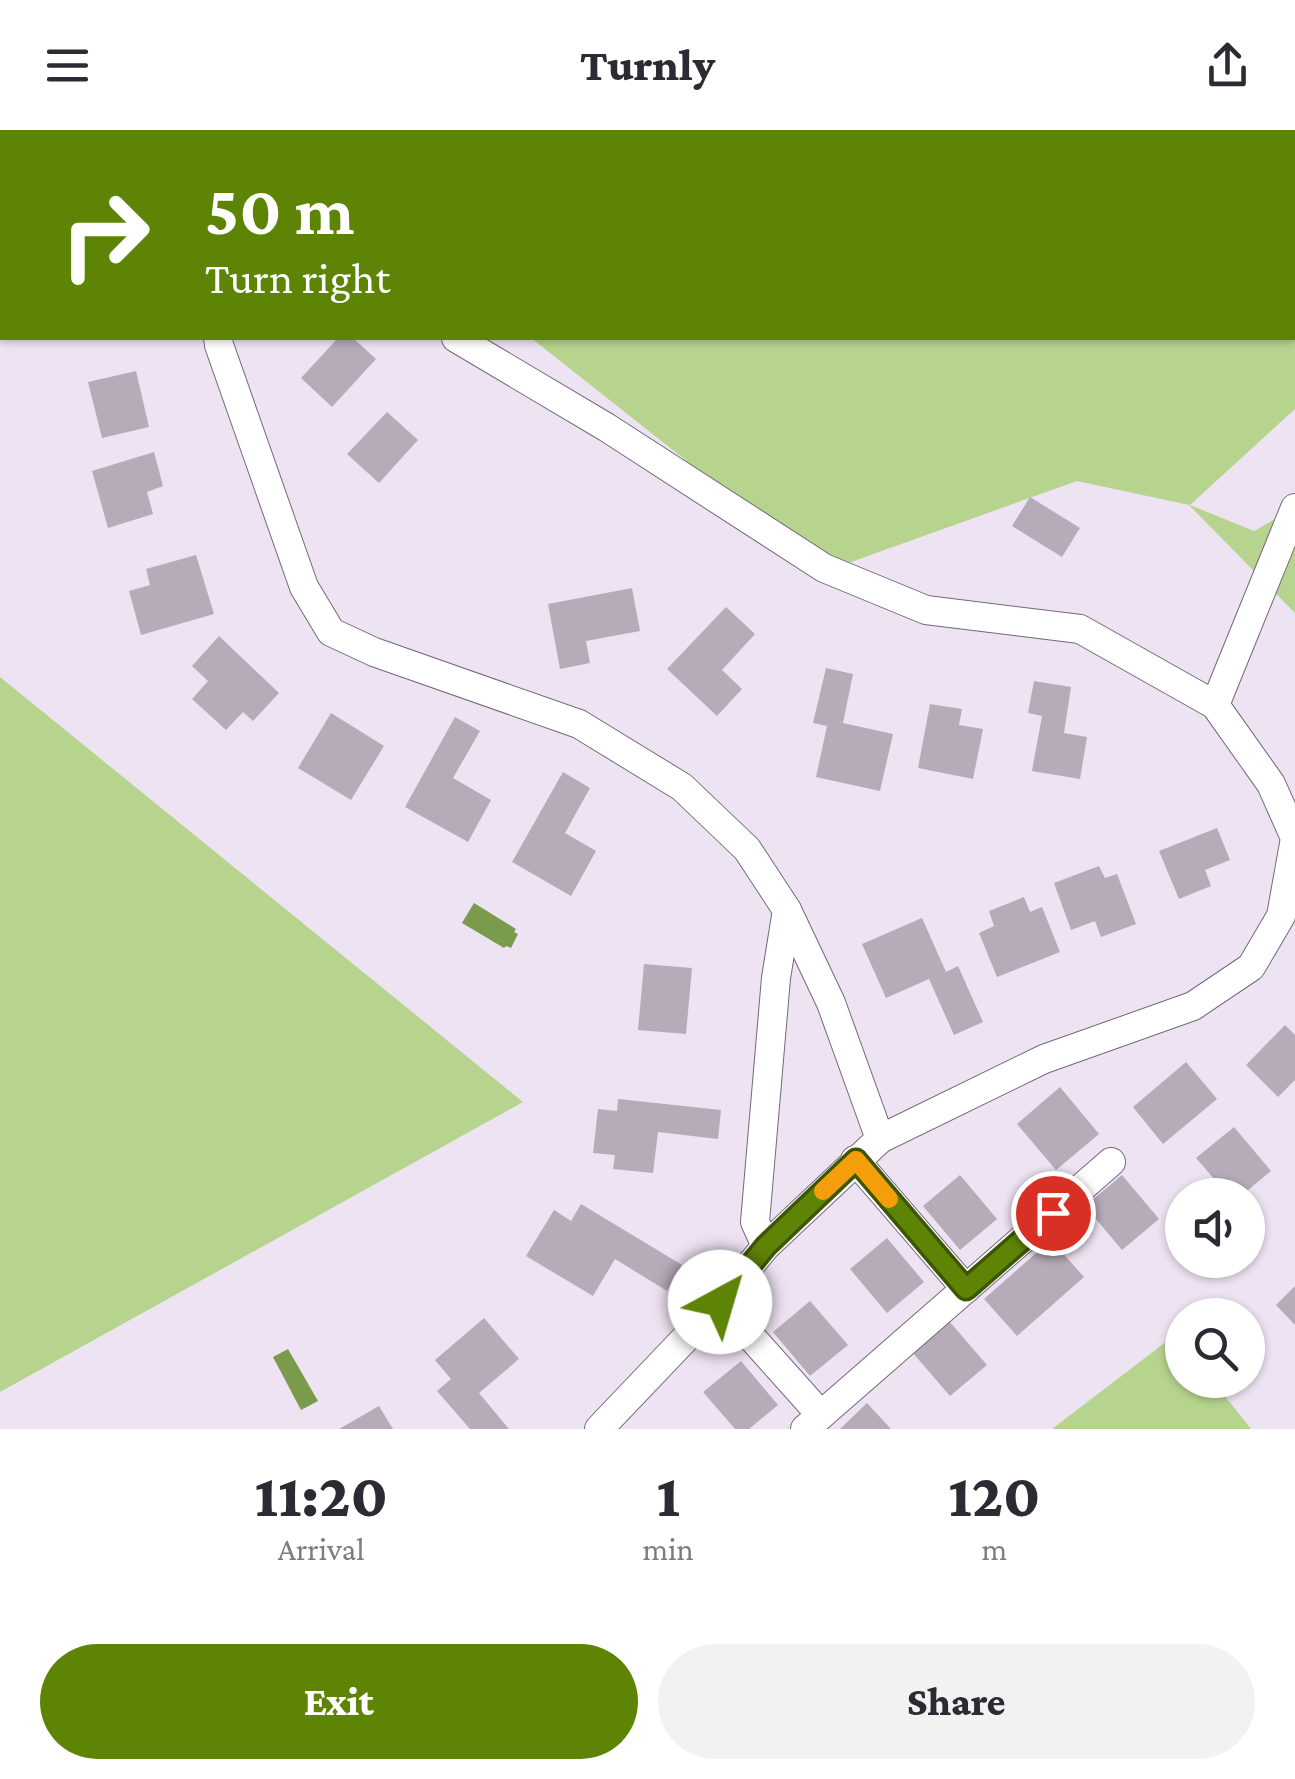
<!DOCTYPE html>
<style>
:root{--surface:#fff;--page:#f2f2f3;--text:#2b2b33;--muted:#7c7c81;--accent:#5e8406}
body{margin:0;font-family:"Crimson Pro",serif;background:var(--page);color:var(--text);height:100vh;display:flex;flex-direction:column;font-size:38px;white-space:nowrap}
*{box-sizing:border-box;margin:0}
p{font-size:32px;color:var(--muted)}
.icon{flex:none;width:55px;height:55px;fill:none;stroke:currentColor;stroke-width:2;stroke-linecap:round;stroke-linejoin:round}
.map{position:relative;height:1299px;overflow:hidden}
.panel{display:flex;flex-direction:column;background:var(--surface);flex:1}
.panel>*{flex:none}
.guide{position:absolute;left:0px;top:0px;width:1295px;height:210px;box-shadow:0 2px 8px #0004;background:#5e8406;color:#fff;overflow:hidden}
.fabs{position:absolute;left:1165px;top:1048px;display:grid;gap:20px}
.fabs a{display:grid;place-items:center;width:100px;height:100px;border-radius:50%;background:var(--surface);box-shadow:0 2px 8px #0004;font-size:50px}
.pin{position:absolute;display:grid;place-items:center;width:85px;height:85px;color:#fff;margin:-42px;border:5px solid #fff;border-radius:50%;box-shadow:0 2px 10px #0007}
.me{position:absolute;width:110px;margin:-55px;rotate:39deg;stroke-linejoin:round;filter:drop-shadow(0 0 8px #0008)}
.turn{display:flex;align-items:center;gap:35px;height:210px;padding:0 40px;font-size:45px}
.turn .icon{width:130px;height:130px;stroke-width:2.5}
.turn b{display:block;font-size:70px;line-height:85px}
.eta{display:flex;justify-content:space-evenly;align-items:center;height:170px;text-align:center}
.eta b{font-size:60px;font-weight:800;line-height:70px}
.primary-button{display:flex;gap:20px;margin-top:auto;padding:20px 40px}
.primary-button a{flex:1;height:115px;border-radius:60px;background:var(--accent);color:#fff;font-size:40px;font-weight:800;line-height:115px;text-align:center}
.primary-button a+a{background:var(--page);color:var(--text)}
header{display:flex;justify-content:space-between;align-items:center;height:130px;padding:0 40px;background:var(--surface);font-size:45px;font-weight:800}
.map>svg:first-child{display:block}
.green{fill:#b6d48d}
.water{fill:#7a9a4c}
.building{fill:#b5abb9}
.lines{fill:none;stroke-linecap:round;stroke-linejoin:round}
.minor-casing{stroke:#736977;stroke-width:30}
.minor{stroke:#fff;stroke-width:28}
.route-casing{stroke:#3d5604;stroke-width:25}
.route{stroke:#5e8406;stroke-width:18}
.slow{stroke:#f59e0b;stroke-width:18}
</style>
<header><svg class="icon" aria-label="menu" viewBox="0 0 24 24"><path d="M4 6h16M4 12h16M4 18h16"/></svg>Turnly<svg class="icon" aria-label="share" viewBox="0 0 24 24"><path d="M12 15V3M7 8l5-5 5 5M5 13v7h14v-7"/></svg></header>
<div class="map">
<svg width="1295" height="1299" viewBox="0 0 1295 1299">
<rect width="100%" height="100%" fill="#eee3f3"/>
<g class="green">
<polygon points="269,0 1295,0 1295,279 1190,375 1254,401 1295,377 1295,483 1189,375 1077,351 826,441 531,208 1292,208 1292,2 272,2"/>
<polygon points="0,547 523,972 0,1262"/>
<polygon points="1175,1205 1182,1214 1182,1250 1212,1250 1251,1299 1052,1299"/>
</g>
<g class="water">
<polygon points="474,773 516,799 514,802 518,804 511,818 506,816 504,818 462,793"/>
<polygon points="288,1219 318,1271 301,1280 273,1227"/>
</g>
<g class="building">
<polygon points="338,208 353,208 376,229 332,277 301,248"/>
<polygon points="136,241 149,297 102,308 88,252"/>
<polygon points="387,282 418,310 379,353 347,324"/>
<polygon points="154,322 163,356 147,362 153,384 108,398 92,341"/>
<polygon points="1030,367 1080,398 1062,427 1012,396"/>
<polygon points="196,425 214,484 141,505 129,461 150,455 146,439"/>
<polygon points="632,458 640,501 586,511 590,533 560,539 548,474"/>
<polygon points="726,477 755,504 722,540 742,559 717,586 667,539"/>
<polygon points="219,506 279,563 253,591 243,582 226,600 192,569 208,551 192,536"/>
<polygon points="826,538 853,544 843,593 893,604 880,661 816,647 827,596 813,593"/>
<polygon points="1034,551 1071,557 1064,603 1087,607 1080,649 1032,641 1042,586 1028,583"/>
<polygon points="930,574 962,579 959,595 983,599 973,649 918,638"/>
<polygon points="331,583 384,616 351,670 298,638"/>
<polygon points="455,587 480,601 453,648 491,670 468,712 405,677"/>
<polygon points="563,642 590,658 565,703 596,721 571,766 512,732"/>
<polygon points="1217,698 1230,730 1205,740 1211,756 1179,769 1159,721"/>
<polygon points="1099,736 1105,748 1117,744 1136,794 1101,807 1095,791 1071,800 1054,753"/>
<polygon points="1024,767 1030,782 1042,777 1060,822 997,847 979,803 994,796 989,781"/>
<polygon points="922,788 946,842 958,836 983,892 954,905 929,849 886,868 862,814"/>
<polygon points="644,834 692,838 686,904 638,900"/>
<polygon points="1285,895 1295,905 1295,950 1278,967 1246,935"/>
<polygon points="1186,932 1217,969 1163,1014 1133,977"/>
<polygon points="1060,957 1099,1004 1056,1040 1017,994"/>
<polygon points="618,969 721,980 718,1009 658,1002 653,1043 613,1039 615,1025 593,1023 598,979 617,981"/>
<polygon points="1234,997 1271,1041 1242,1065 1228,1065 1196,1028"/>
<polygon points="960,1045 997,1089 960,1120 923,1076"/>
<polygon points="1122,1045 1159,1089 1122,1120 1085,1076"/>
<polygon points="581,1074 682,1135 667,1161 615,1129 593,1166 526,1126 554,1080 571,1091"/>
<polygon points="887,1108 924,1152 887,1183 850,1139"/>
<polygon points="1051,1110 1084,1147 1017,1206 984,1169"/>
<polygon points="1295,1156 1295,1195 1276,1175"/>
<polygon points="810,1171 848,1215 810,1246 773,1202"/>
<polygon points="484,1188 519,1229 479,1263 509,1299 470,1299 437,1261 451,1249 435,1230"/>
<polygon points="949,1191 987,1235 950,1266 912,1222"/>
<polygon points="741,1231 778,1275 749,1299 735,1299 703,1262"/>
<polygon points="867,1273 891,1299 840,1299"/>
<polygon points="379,1276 393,1299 339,1299"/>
</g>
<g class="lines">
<g class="minor-casing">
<g id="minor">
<polyline points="175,0 178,2"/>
<polyline points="218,208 219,215 304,457 331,502 374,522 579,594 682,657 747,719 787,780 831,873 880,1009"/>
<polyline points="456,208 606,297 824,438 926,480 1080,499 1215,575"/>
<polyline points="855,1030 966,1159"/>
<polyline points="766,1116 755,1092 776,848 787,780"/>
<polyline points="720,1172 821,1285"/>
<polyline points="599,1299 720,1172 766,1116 880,1009 1044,929 1193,876 1251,837 1281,786 1295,708 1271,654 1215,575 1295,378"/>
<polyline points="805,1299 1111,1032"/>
</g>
</g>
<use href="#minor" class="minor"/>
</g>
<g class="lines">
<g class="route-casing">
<polyline id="route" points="720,1172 766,1116 856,1030 966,1159 1053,1083"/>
</g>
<use href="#route" class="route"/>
<polyline class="slow" points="823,1061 856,1030 889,1069"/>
</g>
</svg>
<div class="fabs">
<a><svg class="icon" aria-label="sound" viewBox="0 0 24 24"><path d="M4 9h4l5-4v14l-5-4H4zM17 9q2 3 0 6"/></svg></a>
<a><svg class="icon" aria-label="search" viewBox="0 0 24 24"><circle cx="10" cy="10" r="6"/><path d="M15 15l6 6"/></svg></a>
</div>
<div class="pin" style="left:1053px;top:1083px;background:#d93025"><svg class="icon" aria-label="arrive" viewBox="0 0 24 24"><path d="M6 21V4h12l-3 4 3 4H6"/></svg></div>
<svg class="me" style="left:720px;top:1172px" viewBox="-20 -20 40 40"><circle r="19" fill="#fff"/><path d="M0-13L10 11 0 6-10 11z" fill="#5e8406"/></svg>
<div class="guide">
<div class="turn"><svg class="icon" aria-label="right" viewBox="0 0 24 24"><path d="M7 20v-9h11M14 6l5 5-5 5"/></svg><div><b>50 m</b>Turn right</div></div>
</div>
</div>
<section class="panel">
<div class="eta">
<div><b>11:20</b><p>Arrival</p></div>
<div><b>1</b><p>min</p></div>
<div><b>120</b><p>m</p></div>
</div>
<div class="primary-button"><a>Exit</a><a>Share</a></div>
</section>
